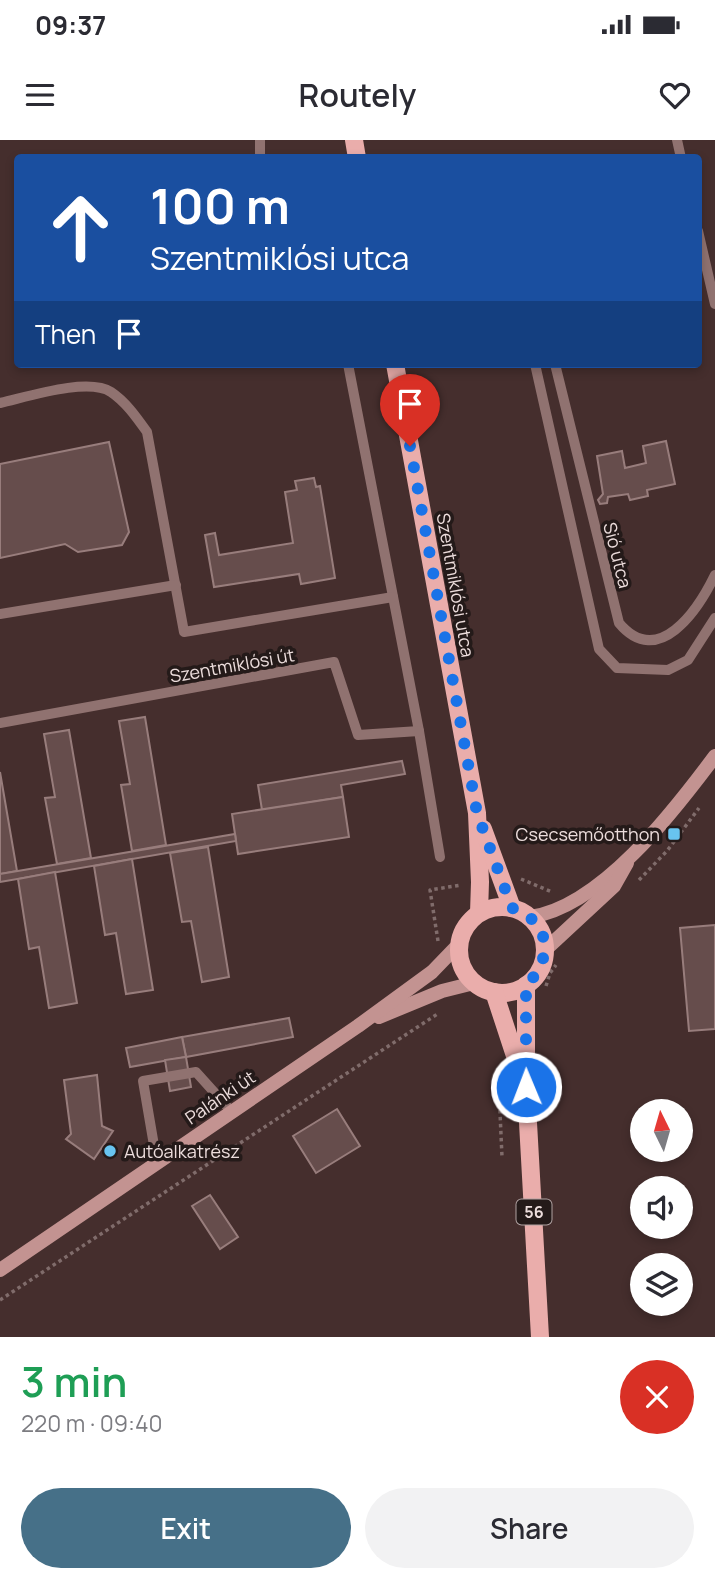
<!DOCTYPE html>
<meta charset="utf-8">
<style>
:root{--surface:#fff;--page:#f2f2f3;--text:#2b2b33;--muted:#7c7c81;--accent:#467088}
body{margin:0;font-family:Manrope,sans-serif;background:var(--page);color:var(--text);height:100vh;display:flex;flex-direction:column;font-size:26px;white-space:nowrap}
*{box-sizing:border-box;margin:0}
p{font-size:23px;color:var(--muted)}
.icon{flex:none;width:38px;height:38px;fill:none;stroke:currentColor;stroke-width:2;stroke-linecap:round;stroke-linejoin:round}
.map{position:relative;height:1197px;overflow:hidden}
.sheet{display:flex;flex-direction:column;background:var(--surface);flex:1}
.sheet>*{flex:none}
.banner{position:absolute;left:14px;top:14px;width:688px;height:214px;border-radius:7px;box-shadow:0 4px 10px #0003;background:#1a4fa0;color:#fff;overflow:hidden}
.needle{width:46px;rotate:355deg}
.buttons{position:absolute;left:630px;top:959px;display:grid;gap:14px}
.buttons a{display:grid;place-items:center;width:63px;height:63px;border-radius:50%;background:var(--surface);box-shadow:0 4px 10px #0003;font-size:35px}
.pin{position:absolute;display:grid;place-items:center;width:60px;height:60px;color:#fff;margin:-72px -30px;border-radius:50% 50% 50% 0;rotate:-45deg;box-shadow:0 0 7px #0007}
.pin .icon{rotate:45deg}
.me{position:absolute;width:77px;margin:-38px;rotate:359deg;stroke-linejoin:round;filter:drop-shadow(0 0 5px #0008)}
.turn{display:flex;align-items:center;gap:24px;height:147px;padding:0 21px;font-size:32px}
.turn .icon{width:91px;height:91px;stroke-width:2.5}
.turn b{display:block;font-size:49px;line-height:60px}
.then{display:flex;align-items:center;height:66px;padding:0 21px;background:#0003;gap:14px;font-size:26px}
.round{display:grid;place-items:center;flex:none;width:74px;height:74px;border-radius:37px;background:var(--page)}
.headline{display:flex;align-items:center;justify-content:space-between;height:119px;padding:0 21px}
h1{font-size:42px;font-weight:600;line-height:52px;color:#1e9e55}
.button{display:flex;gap:14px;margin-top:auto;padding:14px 21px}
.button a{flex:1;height:80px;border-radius:42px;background:var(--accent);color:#fff;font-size:28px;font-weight:600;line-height:80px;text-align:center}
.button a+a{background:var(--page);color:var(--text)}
.status{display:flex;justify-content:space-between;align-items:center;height:49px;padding:0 35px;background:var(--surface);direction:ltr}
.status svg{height:19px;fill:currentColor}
header{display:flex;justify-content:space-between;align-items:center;height:91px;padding:0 21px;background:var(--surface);font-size:32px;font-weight:600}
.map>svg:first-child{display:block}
.building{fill:#664d4c;stroke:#987d7c;stroke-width:2}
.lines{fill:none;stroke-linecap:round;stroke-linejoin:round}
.path{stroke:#806c6b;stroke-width:3.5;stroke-dasharray:3.5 3.5;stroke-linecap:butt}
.lane{stroke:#907270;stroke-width:10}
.secondary{stroke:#c39391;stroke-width:14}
.primary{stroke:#eaadab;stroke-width:18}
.route{stroke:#1a73e8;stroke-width:12;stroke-dasharray:0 21.6}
.poi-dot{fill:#68c4f0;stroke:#241a19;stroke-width:2.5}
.labels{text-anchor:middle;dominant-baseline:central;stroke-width:7;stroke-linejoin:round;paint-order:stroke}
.shield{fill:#241a19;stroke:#b0a2a2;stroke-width:2}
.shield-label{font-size:16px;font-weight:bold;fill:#ecdddc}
.street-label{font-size:18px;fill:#ecdddc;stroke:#241a19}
.poi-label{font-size:18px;fill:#ecdddc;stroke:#241a19;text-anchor:end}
</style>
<div class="status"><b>09:37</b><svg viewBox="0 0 49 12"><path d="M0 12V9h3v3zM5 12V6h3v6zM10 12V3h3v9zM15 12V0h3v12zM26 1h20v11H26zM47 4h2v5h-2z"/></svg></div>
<header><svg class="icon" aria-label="menu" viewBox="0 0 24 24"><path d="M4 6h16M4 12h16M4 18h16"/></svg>Routely<svg class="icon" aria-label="heart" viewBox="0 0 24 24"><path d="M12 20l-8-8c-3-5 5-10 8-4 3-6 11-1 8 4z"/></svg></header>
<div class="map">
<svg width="715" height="1197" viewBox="0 0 715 1197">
<rect width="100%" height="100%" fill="#452e2d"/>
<g class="building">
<polygon points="666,301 675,344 647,350 648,356 630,360 628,354 608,357 607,363 600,364 598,360 603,354 597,316 622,311 625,328 646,323 643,306"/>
<polygon points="109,302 129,392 122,405 78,412 65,404 0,418 0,324"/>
<polygon points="314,338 316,347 320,346 335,438 301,444 299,434 214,447 205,395 215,393 219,415 293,403 285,352 297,350 295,341"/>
<polygon points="145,577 166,705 132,711 121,645 130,644 119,581"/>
<polygon points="69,590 91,718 57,724 45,658 55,657 44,594"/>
<polygon points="402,621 405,634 341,645 343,657 262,670 258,645"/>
<polygon points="0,632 17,731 0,734"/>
<polygon points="343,657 349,697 238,714 232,674"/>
<polygon points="235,694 236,701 0,742 0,734"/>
<polygon points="208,707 229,837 202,842 191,781 182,782 170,713"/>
<polygon points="132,719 153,850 126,854 116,793 105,795 94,726"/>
<polygon points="55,732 77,863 49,868 39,807 29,809 18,739"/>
<polygon points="715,785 715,889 689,891 680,788"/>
<polygon points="289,878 293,897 186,917 182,897"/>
<polygon points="182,897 186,917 130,927 126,908"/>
<polygon points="186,917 191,947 170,951 165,920"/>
<polygon points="97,935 102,986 113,991 94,1019 66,999 71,994 64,940"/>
<polygon points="337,969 360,1006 316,1033 293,996"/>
<polygon points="210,1055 238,1097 220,1109 192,1066"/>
</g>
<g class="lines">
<g class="path">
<polyline points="521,739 552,752"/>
<polyline points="639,740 667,711 699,668"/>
<polyline points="438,801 430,750 461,745"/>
<polyline points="546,846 550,833 556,825"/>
<polyline points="498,928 502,1017"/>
<polyline points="0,1160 439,873"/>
</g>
<g class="lane">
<polyline points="260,0 260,18"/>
<polyline points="677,0 681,18"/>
<polyline points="698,91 715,164"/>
<polyline points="348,224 419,591 440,717"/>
<polyline points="535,224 599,509 617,528 668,530 688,520 715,478"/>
<path d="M555 224 619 483C658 530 698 470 715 435"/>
<path d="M0 263C27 257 88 237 111 252 126 262 137 278 147 292L184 492 393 457"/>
<polyline points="0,474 176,445"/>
<polyline points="0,583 334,522 358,595 419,591"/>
<polyline points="157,1023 143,941 196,932 232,972"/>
</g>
<g class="secondary">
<path d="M530 777C601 767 674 671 715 616"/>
<polyline points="545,810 614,746 627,723"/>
<polyline points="379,877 442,851 474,843"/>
<polyline points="0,1130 358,886 432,832 459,804"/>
</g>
<g class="primary">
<polyline points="354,0 357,18"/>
<polyline points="395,224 477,673 480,742 479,773"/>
<polyline points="483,689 512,768"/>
<circle cx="502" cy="810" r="43"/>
<polyline points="526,845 526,947 540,1197"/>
<polyline points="494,852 520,931"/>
</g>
</g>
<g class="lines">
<path class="route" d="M410 306 477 673 512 768C551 781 554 819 526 845V947"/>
</g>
<g class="poi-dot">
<rect x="667" y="687" width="14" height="14" rx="3.5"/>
<circle cx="110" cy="1011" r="7"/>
</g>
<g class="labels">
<rect class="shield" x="516.5" y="1059.5" width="35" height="25" rx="5"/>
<g class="shield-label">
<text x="534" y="1072">56</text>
</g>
<g class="street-label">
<text transform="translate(618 415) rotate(76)">Sió utca</text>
<text transform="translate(456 445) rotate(80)">Szentmiklósi utca</text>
<text transform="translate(232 525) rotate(-10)">Szentmiklósi út</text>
<text transform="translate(220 957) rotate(-34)">Palánki út</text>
</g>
<g class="poi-label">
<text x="660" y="694">Csecsemőotthon</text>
<text x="124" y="1011" text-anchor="start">Autóalkatrész</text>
</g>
</g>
</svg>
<div class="buttons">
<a><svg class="needle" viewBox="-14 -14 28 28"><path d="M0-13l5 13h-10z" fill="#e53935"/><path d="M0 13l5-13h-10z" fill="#7c7c81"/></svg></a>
<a><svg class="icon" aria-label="sound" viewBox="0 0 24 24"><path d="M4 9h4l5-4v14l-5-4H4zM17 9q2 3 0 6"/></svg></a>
<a><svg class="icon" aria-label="layers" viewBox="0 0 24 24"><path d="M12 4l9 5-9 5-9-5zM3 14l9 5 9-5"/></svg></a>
</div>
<div class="pin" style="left:410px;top:306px;background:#d93025"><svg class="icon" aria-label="arrive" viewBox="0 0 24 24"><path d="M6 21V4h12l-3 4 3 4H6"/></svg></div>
<svg class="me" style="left:526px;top:947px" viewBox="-20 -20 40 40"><circle r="17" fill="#1a73e8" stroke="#fff" stroke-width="3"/><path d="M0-11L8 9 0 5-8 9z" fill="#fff"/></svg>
<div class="banner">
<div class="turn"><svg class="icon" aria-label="ahead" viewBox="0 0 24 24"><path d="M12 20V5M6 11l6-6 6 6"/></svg><div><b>100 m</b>Szentmiklósi utca</div></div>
<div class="then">Then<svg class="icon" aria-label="arrive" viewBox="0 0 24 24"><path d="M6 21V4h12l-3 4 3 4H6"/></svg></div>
</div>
</div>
<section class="sheet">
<div class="headline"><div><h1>3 min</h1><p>220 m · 09:40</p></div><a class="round" style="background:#d93025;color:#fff"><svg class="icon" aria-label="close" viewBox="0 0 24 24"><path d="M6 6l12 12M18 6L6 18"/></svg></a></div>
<div class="button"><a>Exit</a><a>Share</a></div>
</section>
